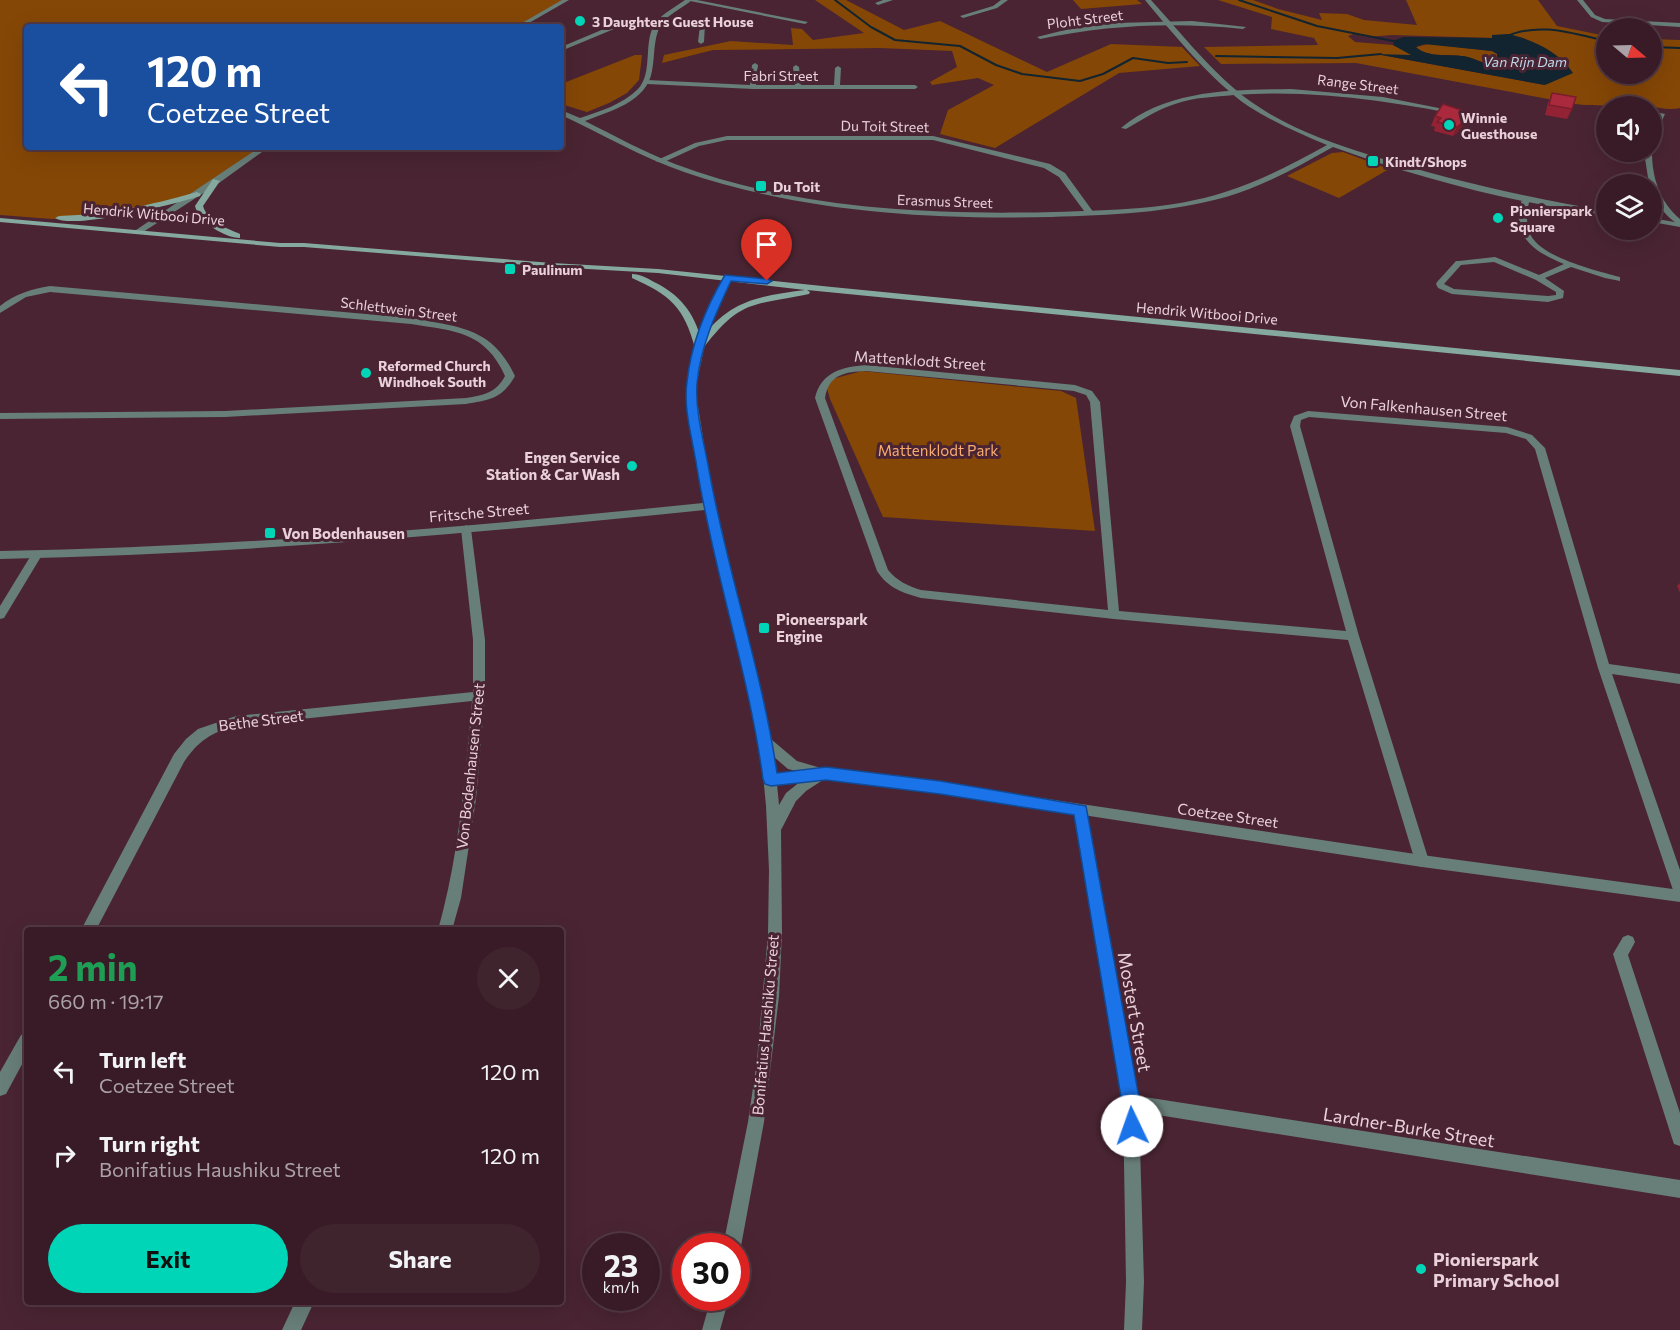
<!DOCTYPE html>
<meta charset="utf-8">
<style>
:root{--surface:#381b26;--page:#3f242e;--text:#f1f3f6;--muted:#aba1a7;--line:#523943;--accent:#00d5b7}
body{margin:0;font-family:Commissioner,sans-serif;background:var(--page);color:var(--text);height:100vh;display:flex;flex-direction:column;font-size:22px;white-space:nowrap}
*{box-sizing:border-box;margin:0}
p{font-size:20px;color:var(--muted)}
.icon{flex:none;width:33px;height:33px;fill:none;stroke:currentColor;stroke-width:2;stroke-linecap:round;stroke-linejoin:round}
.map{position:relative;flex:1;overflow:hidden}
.details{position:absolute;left:24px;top:927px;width:540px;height:378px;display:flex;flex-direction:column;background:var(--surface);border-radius:6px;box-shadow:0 6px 24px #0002,0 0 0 2px var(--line)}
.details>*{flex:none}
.hud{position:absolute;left:24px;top:24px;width:540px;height:126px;border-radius:6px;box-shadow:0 6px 24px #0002,0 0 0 2px var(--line);background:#1a4fa0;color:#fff;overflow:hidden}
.needle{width:39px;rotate:109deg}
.fabs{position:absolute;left:1596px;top:18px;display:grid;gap:12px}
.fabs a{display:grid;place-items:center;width:66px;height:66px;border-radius:50%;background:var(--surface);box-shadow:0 6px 24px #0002,0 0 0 2px var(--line);font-size:30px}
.speed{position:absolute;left:582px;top:1233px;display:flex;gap:12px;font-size:30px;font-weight:700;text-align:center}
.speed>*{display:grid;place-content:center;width:78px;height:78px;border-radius:50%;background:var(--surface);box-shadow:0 6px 24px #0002,0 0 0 2px var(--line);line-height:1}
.speed small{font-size:15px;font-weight:400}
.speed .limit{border:9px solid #d22;background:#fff;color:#111}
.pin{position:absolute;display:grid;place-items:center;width:51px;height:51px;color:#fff;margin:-62px -26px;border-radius:50% 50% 50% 0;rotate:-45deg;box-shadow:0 0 6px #0007}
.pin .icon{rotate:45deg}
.me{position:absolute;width:66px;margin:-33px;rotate:357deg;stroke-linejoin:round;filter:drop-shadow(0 0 4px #0008)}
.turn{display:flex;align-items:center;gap:21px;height:126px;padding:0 24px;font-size:27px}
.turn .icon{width:78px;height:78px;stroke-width:2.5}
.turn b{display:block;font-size:42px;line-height:51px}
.round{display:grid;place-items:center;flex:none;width:63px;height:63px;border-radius:32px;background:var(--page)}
.summary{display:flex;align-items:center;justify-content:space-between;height:102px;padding:0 24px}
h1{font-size:36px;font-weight:700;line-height:45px;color:#1e9e55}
.primary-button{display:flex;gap:12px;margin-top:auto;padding:12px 24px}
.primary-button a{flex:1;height:69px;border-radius:36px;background:var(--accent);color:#111;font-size:24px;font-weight:700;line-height:69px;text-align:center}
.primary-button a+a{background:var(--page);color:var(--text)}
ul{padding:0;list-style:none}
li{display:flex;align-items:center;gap:18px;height:84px;padding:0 24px}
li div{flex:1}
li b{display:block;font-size:22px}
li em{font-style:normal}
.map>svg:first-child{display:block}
.green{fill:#854706;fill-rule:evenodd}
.water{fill:#11242f;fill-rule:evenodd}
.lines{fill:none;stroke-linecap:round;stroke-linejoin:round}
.stream{stroke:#11242f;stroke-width:2}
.pedestrian{fill:#687e78;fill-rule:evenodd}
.minor{fill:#687e78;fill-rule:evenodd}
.tertiary{fill:#687e78;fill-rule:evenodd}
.secondary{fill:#85a99f;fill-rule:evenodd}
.wall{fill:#932334}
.shaded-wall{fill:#781d2b}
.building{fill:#ab293d;stroke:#781d2b;stroke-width:1.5}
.route{fill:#1a73e8;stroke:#114b97;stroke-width:1.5}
.poi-dot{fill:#00d5b7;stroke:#4a2432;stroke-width:2}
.labels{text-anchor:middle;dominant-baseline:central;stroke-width:6;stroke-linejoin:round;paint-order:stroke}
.far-street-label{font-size:14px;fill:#ead1d9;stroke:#4a2432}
.far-poi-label{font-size:14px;font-weight:bold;fill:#ead1d9;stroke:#4a2432;text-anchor:start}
.far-water-label{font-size:14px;font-style:italic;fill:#bbd7e9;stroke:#4a2432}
.street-label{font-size:15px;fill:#ead1d9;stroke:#4a2432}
.park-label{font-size:15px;fill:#f8ac71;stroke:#4a2432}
.poi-label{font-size:15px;font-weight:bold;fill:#ead1d9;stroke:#4a2432;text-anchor:start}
.near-street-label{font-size:18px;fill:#ead1d9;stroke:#4a2432}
.near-poi-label{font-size:18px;font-weight:bold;fill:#ead1d9;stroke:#4a2432;text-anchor:start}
</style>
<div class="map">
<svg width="1680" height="1330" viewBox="0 0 1680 1330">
<rect width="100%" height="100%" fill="#4a2432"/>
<g class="green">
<polygon points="0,0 566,0 518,27 27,27 27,147 265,147 197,194 97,217 52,219 0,215"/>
<polygon points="815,0 846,0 904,30 940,21 1047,72 1111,44 1182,47 1200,66 1119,73 995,148 940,134 948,110 994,85 978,78 932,85 930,82 957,67 952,51 880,48 713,50 662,63 664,55 731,41 793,45 791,28 802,29 813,40 864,33"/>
<polygon points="1073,0 1137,0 1142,4 1081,9"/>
<path d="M1218 0H1253L1278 9 1322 20 1319 13 1347 14 1364 20 1417 25 1406 0H1538L1557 26 1606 36V74H1652V39L1680 40V108C1669 111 1657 107 1647 106 1622 104 1601 107 1575 104L1356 63 1221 64 1204 47 1318 45 1314 38 1271 29 1272 17ZM1354 34 1367 37 1392 35 1493 38 1545 85 1381 55H1413L1393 45 1355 42 1348 36Z"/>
<path d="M1429 44 1492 51 1498 54 1497 57 1504 64 1500 67C1488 66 1479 60 1467 57 1451 53 1429 59 1415 47Z"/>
<polygon points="635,55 642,55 639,80 627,93 609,103 587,112 561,104 561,84"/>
<polygon points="1343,152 1389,169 1339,198 1287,176 1332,153"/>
<polygon points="862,371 1061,391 1076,398 1095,531 883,517 830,399 825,381"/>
</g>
<path class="water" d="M1508 34C1532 39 1560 52 1573 73L1545 85 1376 54 1411 55 1393 45 1395 40 1404 37 1492 38V35ZM1424 44 1492 51 1497 54V57L1504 64 1500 67C1488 66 1479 60 1468 57 1451 53 1429 59 1416 47Z"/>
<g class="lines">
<g class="stream">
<polyline points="835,0 871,27 895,40 960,46 996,65 1022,74 1080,81 1103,74 1133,58 1168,63 1187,62"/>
<polyline points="1239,0 1317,26 1398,42"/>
<path d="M1503 38C1537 21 1571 33 1606 41"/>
<polyline points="1652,47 1680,48"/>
<polyline points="1216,56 1337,58 1381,54"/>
</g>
<polygon class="pedestrian" points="1628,935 1633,937 1635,942 1628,955 1680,1113 1680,1146 1674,1144 1672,1138 1613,954 1623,937"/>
<g class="minor">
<polygon points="685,0 697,0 808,22 805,24"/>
<polygon points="883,0 893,0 878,5 875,3"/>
<polygon points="1001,0 1008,0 997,8 963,18 960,16 993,6"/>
<polygon points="1577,0 1583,0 1595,15 1605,19 1680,23 1680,27 1602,22 1591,17"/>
<polygon points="663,17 705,24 704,42 701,44 698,42 700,26 661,20"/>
<polygon points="658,21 660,24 614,29 561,51 561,47 611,26"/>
<path d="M1192 21 1246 27 1243 29C1174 22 1108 25 1040 39L1037 37 1065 30 1115 23Z"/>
<polygon points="755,63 758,65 756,85 795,85 793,67 796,65 799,67 801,85 834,85 835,68 838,66 841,68 840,85 915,85 918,87 915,89 753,89 647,84 644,82 647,80 750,85 752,65"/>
<path d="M1291 89 1383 97 1479 116 1476 118C1396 102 1316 89 1234 95 1215 97 1194 97 1175 104 1158 109 1142 120 1126 129L1121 128C1168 89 1232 90 1291 89Z"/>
<polygon points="1660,113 1665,114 1655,136 1652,138 1652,130"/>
<polygon points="727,136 933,136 1050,164 1065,173 1094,213 1087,215 1059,177 1044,168 933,140 727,140 699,146 662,163 655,161 695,143"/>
<path d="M1644 152H1652C1652 178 1660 202 1680 219V225C1667 219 1652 200 1652 184H1649Z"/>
<path d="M1523 197 1530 199C1526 211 1525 230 1534 240 1549 259 1597 271 1620 277V281L1605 278 1571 267 1545 278 1564 291 1563 298 1548 302 1452 294 1438 288 1436 284 1437 282 1456 261H1459L1495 257 1539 275 1564 264C1534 252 1508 234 1523 197ZM1494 262 1536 280 1556 292V295L1548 296 1454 289 1444 284 1461 265Z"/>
<path d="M50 286 411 318C459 327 492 327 515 376 502 399 490 400 466 404L225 417 0 419V413L225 411 466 398C484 395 496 393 505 376 485 331 454 331 411 324L50 292 26 297 0 313V306C15 294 31 289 50 286Z"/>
<path d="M866 365 1075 385 1092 391 1100 402 1119 611 1346 631 1290 426 1294 416 1308 411 1507 427 1532 435 1545 448 1609 664 1680 674V684L1612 674 1680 870V896L1675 894 1673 890 1598 668 1535 449 1526 439 1506 433 1309 417 1301 420 1300 426 1359 636 1429 861 1427 865 1422 867 1417 865 1415 861 1348 640 1114 619 921 598C903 593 888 588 877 571L815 398C821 372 842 367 866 365ZM866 371 1074 391 1086 395 1090 402 1108 610 921 590C908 586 897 581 888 570L825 398C829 374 845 372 866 371Z"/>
<path d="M466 525 471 529 485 640V696L476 799 461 898 452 930H438C459 856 465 778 472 701L236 726C212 732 198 741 184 762L96 930H81L174 754 186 739 198 729 236 716 473 692V640L461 529Z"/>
<polygon points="37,551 42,555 4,618 0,619 0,606 33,552"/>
<polygon points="1080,804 1085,806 1087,810 1138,1096 1680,1180 1680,1198 1139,1112 1144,1282 1142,1330 1124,1330 1126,1282 1123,1103 1073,810 1075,806"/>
<polygon points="27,1032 27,1055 6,1094 0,1096 0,1072 21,1035"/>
<polygon points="295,1302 314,1302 301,1330 282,1330"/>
</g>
<g class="tertiary">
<polygon points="562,0 569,0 522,27 515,27"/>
<path d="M685 0H692C683 8 665 16 660 26 653 41 655 56 652 71 647 102 610 111 585 121 615 136 644 152 675 164 795 209 927 215 1054 212 1111 210 1170 210 1225 192 1261 181 1294 163 1327 145 1300 134 1273 122 1248 106 1211 80 1174 35 1145 0H1151C1182 34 1212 73 1250 101 1286 127 1329 142 1370 155 1448 180 1526 197 1606 211V215C1517 204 1418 178 1333 147 1299 166 1264 186 1226 197 1169 213 1110 215 1051 217 927 220 802 212 684 172 641 157 602 134 561 115V110L580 118C600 111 622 105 638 89 654 72 642 41 656 22 662 14 677 6 685 0Z"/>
<polygon points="260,147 269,147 219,183 140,234 133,232"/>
<polygon points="1652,218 1680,223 1680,227 1652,222"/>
<path d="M725 275 732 277 709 326 697 381V400L714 506 772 740 797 761 821 768 940 783 1422 855 1680 890V902L1422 867 940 793 826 778 806 791 796 801 781 830 782 933 779 996 764 1122 741 1246 736 1253V1246H723L748 1122 757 1060 768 933 769 870 766 806 760 743 705 510C470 534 236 554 0 559V551C235 547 469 527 703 503 698 467 686 419 687 384 689 351 709 304 725 275ZM774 757 788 769 796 771 776 773ZM801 781 786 793 779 805 777 784Z"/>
<polygon points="711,1298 729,1298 720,1330 702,1330"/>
</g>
<g class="secondary">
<path d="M213 179 220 181 203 206C208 222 226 228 240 234V238C225 238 199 222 195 206Z"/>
<path d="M197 192 201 194 200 196C175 204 75 230 55 218L59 216C111 214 147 206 197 192Z"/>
<path d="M0 218 280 243H304L552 263 658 269 832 287 1680 370V376L807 290 810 292 809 294C752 306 740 299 702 350L699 351 695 348C684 307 670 295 632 278V274C640 274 647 278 654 282 679 294 694 312 701 339 730 300 759 296 805 290L658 273 552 267 304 247H280L0 222Z"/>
</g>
</g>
<g class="wall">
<polygon points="1552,93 1572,109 1567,119 1545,115 1548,103"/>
<polygon points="1473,114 1469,124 1453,136 1434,131 1435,127 1431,126 1435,116"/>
<polygon points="1680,583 1680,593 1677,586"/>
</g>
<polygon class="shaded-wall" points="1473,114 1469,124 1453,136 1457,127"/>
<g class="building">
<polygon points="1552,93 1576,97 1572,109 1549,105"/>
<polygon points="1443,104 1473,114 1457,127 1437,122 1441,118 1435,116"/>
</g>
<path class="route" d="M725 275 767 279 772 281 767 284 731 281C716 313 700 347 697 384 695 412 704 442 709 470 727 572 762 670 777 773L826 767 940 781 1086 806 1140 1103 1141 1126 1138 1132 1132 1135 1125 1132 1122 1126V1103L1074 815 940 794 826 780 771 786 765 784 763 779C749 674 714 573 697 468 693 440 683 410 687 382 691 345 706 307 725 275Z"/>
<g class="poi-dot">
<circle cx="580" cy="21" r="6"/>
<circle cx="1449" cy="125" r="6"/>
<rect x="1367" y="155" width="12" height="12" rx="3"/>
<rect x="755" y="180" width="12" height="12" rx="3"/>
<circle cx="1498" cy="218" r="6"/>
<rect x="504" y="263" width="12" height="12" rx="3"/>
<circle cx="366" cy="373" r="6"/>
<circle cx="632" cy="466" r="6"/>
<rect x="264" y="527" width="12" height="12" rx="3"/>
<rect x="758" y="622" width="12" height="12" rx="3"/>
<circle cx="1421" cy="1269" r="6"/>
</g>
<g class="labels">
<g class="far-street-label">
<text transform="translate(1085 19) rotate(-7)">Ploht Street</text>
<text x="781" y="75">Fabri Street</text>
<text transform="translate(1358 84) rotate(7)">Range Street</text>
<text transform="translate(885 126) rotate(1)">Du Toit Street</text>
<text transform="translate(945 201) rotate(2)">Erasmus Street</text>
<text transform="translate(154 214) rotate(5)">Hendrik Witbooi Drive</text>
<text transform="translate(399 309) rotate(7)">Schlettwein Street</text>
<text transform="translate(1207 313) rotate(5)">Hendrik Witbooi Drive</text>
</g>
<g class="far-poi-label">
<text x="592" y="21">3 Daughters Guest House</text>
<text x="1461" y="117">Winnie<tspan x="1461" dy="16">Guesthouse</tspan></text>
<text x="1385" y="161">Kindt/Shops</text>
<text x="773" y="186">Du Toit</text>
<text x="1510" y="210">Pionierspark<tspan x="1510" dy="16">Square</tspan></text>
<text x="522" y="269">Paulinum</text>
<text x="378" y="365">Reformed Church<tspan x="378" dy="16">Windhoek South</tspan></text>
</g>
<g class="far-water-label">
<text x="1525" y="61">Van Rijn Dam</text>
</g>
<g class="street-label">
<text transform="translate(920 360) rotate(4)">Mattenklodt Street</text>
<text transform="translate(1424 408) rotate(5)">Von Falkenhausen Street</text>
<text transform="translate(479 512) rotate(-5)">Fritsche Street</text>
<text transform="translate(261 720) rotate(-7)">Bethe Street</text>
<text transform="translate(470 766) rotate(-84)">Von Bodenhausen Street</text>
<text transform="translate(1228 815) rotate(8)">Coetzee Street</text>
<text transform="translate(765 1025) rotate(-85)">Bonifatius Haushiku Street</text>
</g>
<g class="park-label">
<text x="938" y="450">Mattenklodt Park</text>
</g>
<g class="poi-label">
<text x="620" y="457" text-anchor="end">Engen Service<tspan x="620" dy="17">Station &amp; Car Wash</tspan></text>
<text x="282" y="533">Von Bodenhausen</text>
<text x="776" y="619">Pioneerspark<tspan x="776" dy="17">Engine</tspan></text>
</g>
<g class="near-street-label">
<text transform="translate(1135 1012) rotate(80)">Mostert Street</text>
<text transform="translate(1409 1127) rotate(9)">Lardner-Burke Street</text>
</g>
<g class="near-poi-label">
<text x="1433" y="1259">Pionierspark<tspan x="1433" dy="21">Primary School</tspan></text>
</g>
</g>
</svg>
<div class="fabs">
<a><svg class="needle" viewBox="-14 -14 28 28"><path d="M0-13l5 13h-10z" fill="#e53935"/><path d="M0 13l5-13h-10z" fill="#aba1a7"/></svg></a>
<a><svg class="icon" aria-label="sound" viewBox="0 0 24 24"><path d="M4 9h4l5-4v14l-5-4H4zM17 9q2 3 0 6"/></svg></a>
<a><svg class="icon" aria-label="layers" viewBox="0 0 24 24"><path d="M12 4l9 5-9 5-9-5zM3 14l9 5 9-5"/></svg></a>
</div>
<div class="speed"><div>23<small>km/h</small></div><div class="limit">30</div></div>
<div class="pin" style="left:767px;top:281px;background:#d93025"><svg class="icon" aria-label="arrive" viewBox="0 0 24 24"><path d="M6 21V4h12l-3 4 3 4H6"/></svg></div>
<svg class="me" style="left:1132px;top:1126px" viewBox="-20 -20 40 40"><circle r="19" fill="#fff"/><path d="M0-13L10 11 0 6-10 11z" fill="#1a73e8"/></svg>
<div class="hud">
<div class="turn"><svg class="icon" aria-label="left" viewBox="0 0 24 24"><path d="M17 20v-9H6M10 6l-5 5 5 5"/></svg><div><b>120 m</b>Coetzee Street</div></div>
</div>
<section class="details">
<div class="summary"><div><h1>2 min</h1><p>660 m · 19:17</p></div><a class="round"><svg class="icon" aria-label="close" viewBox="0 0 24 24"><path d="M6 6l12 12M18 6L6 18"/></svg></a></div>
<ul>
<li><svg class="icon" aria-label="left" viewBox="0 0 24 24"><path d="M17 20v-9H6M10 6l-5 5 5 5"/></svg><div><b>Turn left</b><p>Coetzee Street</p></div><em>120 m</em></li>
<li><svg class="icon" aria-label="right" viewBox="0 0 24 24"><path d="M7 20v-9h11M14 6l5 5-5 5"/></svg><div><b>Turn right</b><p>Bonifatius Haushiku Street</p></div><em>120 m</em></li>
</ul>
<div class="primary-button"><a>Exit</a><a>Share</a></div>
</section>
</div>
